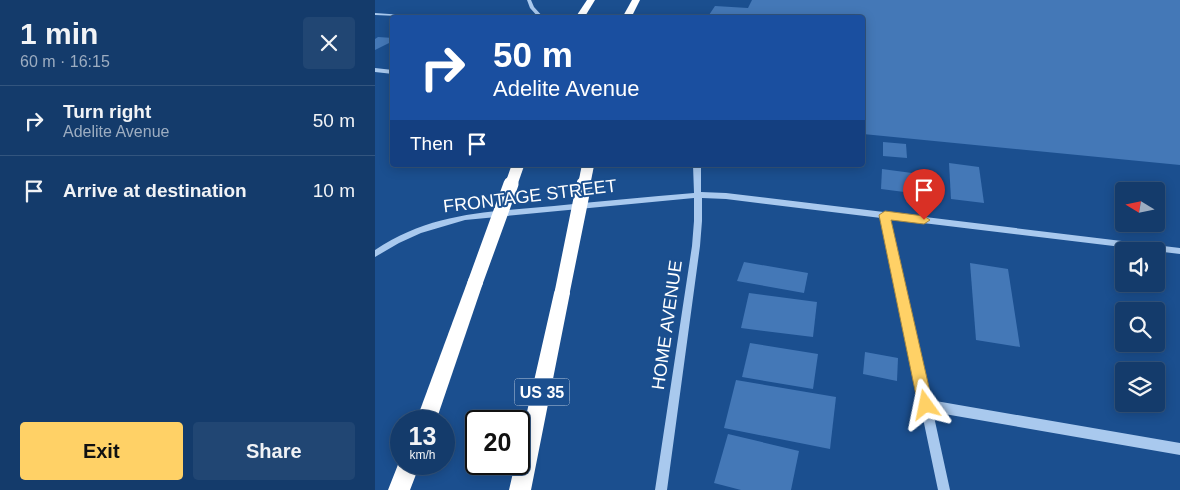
<!DOCTYPE html>
<meta charset="utf-8">
<style>
:root{--surface:#143b6b;--page:#214673;--text:#f1f3f6;--muted:#9dadc1;--line:#33557e;--accent:#ffd166}
body{margin:0;font-family:Helvetica,sans-serif;background:var(--page);color:var(--text);height:100vh;display:flex;flex-direction:column;font-size:19px;white-space:nowrap}
*{box-sizing:border-box;margin:0}
p{font-size:16px;color:var(--muted)}
.icon{flex:none;width:28px;height:28px;fill:none;stroke:currentColor;stroke-width:2;stroke-linecap:round;stroke-linejoin:round}
.map{position:relative;flex:1;overflow:hidden}
.panel{display:flex;flex-direction:column;background:var(--surface);width:375px}
.panel>*{flex:none}
.hud{position:absolute;left:15px;top:15px;width:475px;height:152px;border-radius:5px;box-shadow:0 2px 12px #0003,0 0 0 1px var(--line);background:#1a4fa0;color:#fff;overflow:hidden}
.needle{width:32px;rotate:280deg}
.controls{position:absolute;left:740px;top:182px;display:grid;gap:10px}
.controls a{display:grid;place-items:center;width:50px;height:50px;border-radius:5px;background:var(--surface);box-shadow:0 2px 12px #0003,0 0 0 1px var(--line);font-size:25px}
.speed{position:absolute;left:15px;top:410px;display:flex;gap:10px;font-size:25px;font-weight:700;text-align:center}
.speed>*{display:grid;place-content:center;width:65px;height:65px;border-radius:50%;background:var(--surface);box-shadow:0 2px 12px #0003,0 0 0 1px var(--line);line-height:1}
.speed small{font-size:12px;font-weight:400}
.speed .limit{border:2px solid #111;border-radius:8px;background:#fff;color:#111}
.pin{position:absolute;display:grid;place-items:center;width:42px;height:42px;color:#fff;margin:-51px -21px;border-radius:50% 50% 50% 0;rotate:-45deg;box-shadow:0 0 5px #0007}
.pin .icon{rotate:45deg}
.me{position:absolute;width:55px;margin:-28px;rotate:348deg;stroke-linejoin:round;filter:drop-shadow(0 0 4px #0008)}
.turn{display:flex;align-items:center;gap:18px;height:105px;padding:0 20px;font-size:22px}
.turn .icon{width:65px;height:65px;stroke-width:2.5}
.turn b{display:block;font-size:35px;line-height:42px}
.then{display:flex;align-items:center;height:48px;padding:0 20px;background:#0003;gap:10px;font-size:19px}
.round{display:grid;place-items:center;flex:none;width:52px;height:52px;border-radius:5px;background:var(--page)}
.overview{display:flex;align-items:center;justify-content:space-between;height:85px;padding:0 20px}
h1{font-size:30px;font-weight:600;line-height:38px}
.action{display:flex;gap:10px;margin-top:auto;padding:10px 20px}
.action a{flex:1;height:58px;border-radius:5px;background:var(--accent);color:#111;font-size:20px;font-weight:600;line-height:58px;text-align:center}
.action a+a{background:var(--page);color:var(--text)}
ul{padding:0;list-style:none}
li{display:flex;align-items:center;gap:15px;height:70px;padding:0 20px;border-top:1px solid var(--line)}
li div{flex:1}
li b{display:block;font-size:19px}
li em{font-style:normal}
main{display:flex;flex:1;min-height:0}
.map>svg:first-child{display:block}
.building{fill:#4478b7}
.lines{fill:none;stroke-linecap:round;stroke-linejoin:round}
.minor{fill:#a9c9ee;fill-rule:evenodd}
.highway{fill:#fff;fill-rule:evenodd}
.highway-bridge-far1{stroke:#fff;stroke-width:12}
.highway-bridge{stroke:#fff;stroke-width:15}
.route{fill:#ffd166;stroke:#a68842}
.labels{text-anchor:middle;dominant-baseline:central;stroke-width:4;stroke-linejoin:round;paint-order:stroke}
.shield{fill:#1b4f8f;stroke:#bbcadd;stroke-width:1}
.shield-label{font-size:16px;font-weight:bold;fill:#fff}
.street-label{font-size:18px;fill:#fff;stroke:#1b4f8f}
</style>
<main>
<section class="panel">
<div class="overview"><div><h1>1 min</h1><p>60 m · 16:15</p></div><a class="round"><svg class="icon" aria-label="close" viewBox="0 0 24 24"><path d="M6 6l12 12M18 6L6 18"/></svg></a></div>
<ul>
<li><svg class="icon" aria-label="right" viewBox="0 0 24 24"><path d="M7 20v-9h11M14 6l5 5-5 5"/></svg><div><b>Turn right</b><p>Adelite Avenue</p></div><em>50 m</em></li>
<li><svg class="icon" aria-label="arrive" viewBox="0 0 24 24"><path d="M6 21V4h12l-3 4 3 4H6"/></svg><div><b>Arrive at destination</b></div><em>10 m</em></li>
</ul>
<div class="action"><a>Exit</a><a>Share</a></div>
</section>
<div class="map">
<svg width="805" height="490" viewBox="0 0 805 490">
<rect width="100%" height="100%" fill="#1b4f8f"/>
<g class="building">
<polygon points="377,0 805,0 805,165 488,134 488,18 332,18 340,6 373,8"/>
<polygon points="3,37 18,38 18,41 0,50 0,39"/>
<polygon points="508,142 531,144 532,158 508,156"/>
<polygon points="574,163 604,167 609,203 576,199"/>
<polygon points="507,169 537,173 537,193 506,189"/>
<polygon points="369,262 433,273 429,293 362,281"/>
<polygon points="595,263 633,269 645,347 601,340"/>
<polygon points="374,293 442,302 438,337 366,328"/>
<polygon points="375,343 443,354 438,389 367,377"/>
<polygon points="490,352 523,358 522,381 488,374"/>
<polygon points="361,380 461,397 455,449 349,428"/>
<polygon points="353,434 424,451 416,490 366,490 339,483"/>
</g>
<g class="lines">
<g class="minor">
<polygon points="152,0 156,0 159,7 169,18 164,18 155,8"/>
<polygon points="0,13 43,16 45,17 0,15"/>
<polygon points="0,68 18,70 18,74 0,72"/>
<path d="M318 165H326V192L351 193 805 248V254L515 219 555 400 805 443V455L558 412 575 490H563L506 218 351 199 327 198V221L325 246 292 490H280L317 246 319 221V198L90 220 46 233 24 243 0 257V250C57 212 113 212 179 206 225 201 272 197 319 193Z"/>
</g>
<g class="highway">
<polygon points="212,0 220,0 209,18 200,18"/>
<polygon points="257,0 265,0 256,18 247,18"/>
<polygon points="100,277 106,278 108,283 61,421 41,421 92,283 94,278"/>
<polygon points="187,286 193,288 195,293 156,490 134,490 140,464 144,464 144,447 179,293 181,288"/>
<polygon points="26,457 26,464 45,464 35,490 13,490"/>
</g>
<g class="highway-bridge-far1">
<polyline points="136,185 143,165"/>
<polyline points="209,185 213,165"/>
</g>
<g class="highway-bridge">
<polyline points="100,283 136,184"/>
<polyline points="187,293 209,184"/>
</g>
</g>
<polygon class="route" points="510,211 549,216 555,220 549,224 516,220 558,405 556,410 551,413 546,410 543,405 504,215"/>
<g class="labels">
<rect class="shield" x="139.5" y="378.5" width="55" height="27" rx="4"/>
<g class="shield-label">
<text x="167" y="392">US 35</text>
</g>
<g class="street-label">
<text transform="translate(155 196) rotate(-7)">FRONTAGE STREET</text>
<text transform="translate(292 325) rotate(-82)">HOME AVENUE</text>
</g>
</g>
</svg>
<div class="controls">
<a><svg class="needle" viewBox="-14 -14 28 28"><path d="M0-13l5 13h-10z" fill="#e53935"/><path d="M0 13l5-13h-10z" fill="#9dadc1"/></svg></a>
<a><svg class="icon" aria-label="sound" viewBox="0 0 24 24"><path d="M4 9h4l5-4v14l-5-4H4zM17 9q2 3 0 6"/></svg></a>
<a><svg class="icon" aria-label="search" viewBox="0 0 24 24"><circle cx="10" cy="10" r="6"/><path d="M15 15l6 6"/></svg></a>
<a><svg class="icon" aria-label="layers" viewBox="0 0 24 24"><path d="M12 4l9 5-9 5-9-5zM3 14l9 5 9-5"/></svg></a>
</div>
<div class="speed"><div>13<small>km/h</small></div><div class="limit">20</div></div>
<div class="pin" style="left:549px;top:220px;background:#d93025"><svg class="icon" aria-label="arrive" viewBox="0 0 24 24"><path d="M6 21V4h12l-3 4 3 4H6"/></svg></div>
<svg class="me" style="left:551px;top:405px" viewBox="-20 -20 40 40"><path d="M0-17L14 15 0 8-14 15z" fill="#ffd166" stroke="#fff" stroke-width="4"/></svg>
<div class="hud">
<div class="turn"><svg class="icon" aria-label="right" viewBox="0 0 24 24"><path d="M7 20v-9h11M14 6l5 5-5 5"/></svg><div><b>50 m</b>Adelite Avenue</div></div>
<div class="then">Then<svg class="icon" aria-label="arrive" viewBox="0 0 24 24"><path d="M6 21V4h12l-3 4 3 4H6"/></svg></div>
</div>
</div>
</main>
